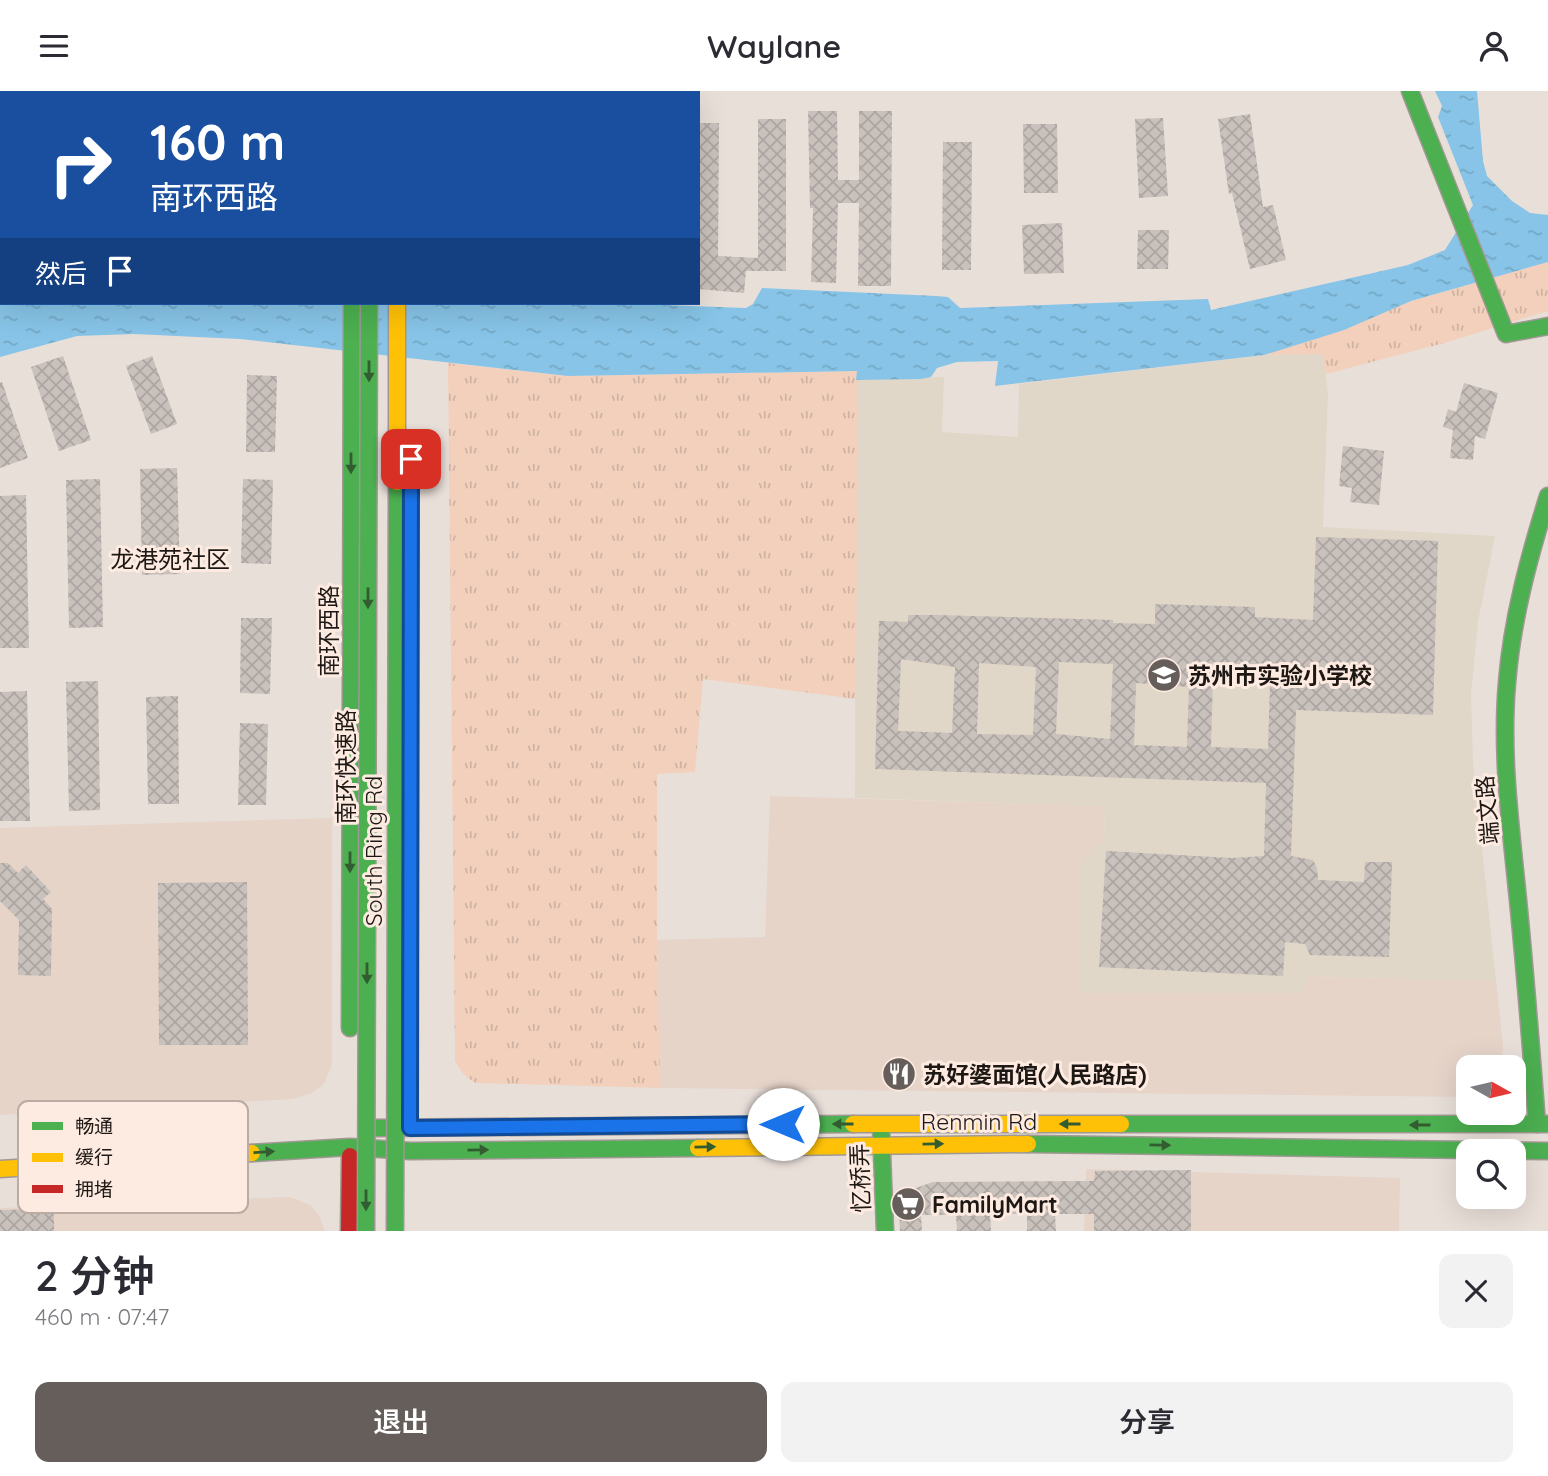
<!DOCTYPE html>
<html lang="zh">
<meta charset="utf-8">
<style>
:root{--surface:#fff;--page:#f2f2f3;--text:#2b2b33;--muted:#7c7c81;--accent:#655e5a}
body{margin:0;font-family:Quicksand,"Noto Sans SC",sans-serif;background:var(--page);color:var(--text);height:100vh;display:flex;flex-direction:column;font-size:26px;white-space:nowrap}
*{box-sizing:border-box;margin:0}
p{font-size:23px;color:var(--muted)}
.icon{flex:none;width:38px;height:38px;fill:none;stroke:currentColor;stroke-width:2;stroke-linecap:round;stroke-linejoin:round}
.map{position:relative;height:1140px;overflow:hidden}
.details{display:flex;flex-direction:column;background:var(--surface);flex:1}
.details>*{flex:none}
.guide{position:absolute;left:0px;top:0px;width:700px;height:214px;box-shadow:0 7px 28px #0002;background:#1a4fa0;color:#fff;overflow:hidden}
.needle{width:46px;rotate:98deg}
.controls{position:absolute;left:1456px;top:964px;display:grid;gap:14px}
.controls a{display:grid;place-items:center;width:70px;height:70px;border-radius:14px;background:var(--surface);box-shadow:0 7px 28px #0002;font-size:35px}
.pin{position:absolute;display:grid;place-items:center;width:60px;height:60px;color:#fff;margin:-30px;border-radius:14px;box-shadow:0 4px 10px #0006}
.me{position:absolute;width:77px;margin:-38px;rotate:270deg;stroke-linejoin:round;filter:drop-shadow(0 0 5px #0008)}
.turn{display:flex;align-items:center;gap:24px;height:147px;padding:0 35px;font-size:32px}
.turn .icon{width:91px;height:91px;stroke-width:2.5}
.turn b{display:block;font-size:49px;line-height:60px}
.then{display:flex;align-items:center;height:66px;padding:0 35px;background:#0003;gap:14px;font-size:26px}
.round{display:grid;place-items:center;flex:none;width:74px;height:74px;border-radius:14px;background:var(--page)}
.head{display:flex;align-items:center;justify-content:space-between;height:119px;padding:0 35px}
h1{font-size:42px;font-weight:600;line-height:52px}
.cta{display:flex;gap:14px;margin-top:auto;padding:14px 35px}
.cta a{flex:1;height:80px;border-radius:14px;background:var(--accent);color:#fff;font-size:28px;font-weight:600;line-height:80px;text-align:center}
.cta a+a{background:var(--page);color:var(--text)}
header{display:flex;justify-content:space-between;align-items:center;height:91px;padding:0 35px;background:var(--surface);font-size:32px;font-weight:600}
.map>svg:first-child{display:block}
.built{fill:#e6d4c9}
.education{fill:#e0d7c8}
.grass{fill:url(#grass-tufts)}
.water{fill:url(#water-ripples)}
.building{fill:url(#building-cross-hatch);fill-rule:evenodd}
.lines{fill:none;stroke-linecap:round;stroke-linejoin:round}
.fast-casing{stroke:#9f9893;stroke-width:19}
.slow-casing{stroke:#9f9893;stroke-width:19}
.jam-casing{stroke:#9f9893;stroke-width:19}
.fast{stroke:#4caf50;stroke-width:16}
.slow{stroke:#ffc107;stroke-width:16}
.jam{stroke:#c62828;stroke-width:16}
.fast-bridge-casing{stroke:#9f9893;stroke-width:19;stroke-linecap:butt}
.slow-bridge-casing{stroke:#9f9893;stroke-width:19;stroke-linecap:butt}
.fast-bridge{stroke:#4caf50;stroke-width:16}
.slow-bridge{stroke:#ffc107;stroke-width:16}
.oneway{fill:#335c30}
.route-casing{stroke:#114b97;stroke-width:18}
.route{stroke:#1a73e8;stroke-width:12}
.labels{text-anchor:middle;dominant-baseline:central;stroke-width:6;stroke-linejoin:round;paint-order:stroke}
.street-label{font-size:23px;fill:#1e1815;stroke:#fdeae0}
.poi-label{font-size:23px;font-weight:bold;fill:#1e1815;stroke:#fdeae0;text-anchor:start}
.neighbourhood-label{font-size:24px;fill:#1e1815;stroke:#fdeae0}
.key{fill:#fdeae0;stroke:#baaba3;stroke-width:2}
.key-label{font-size:19px;fill:#1e1815}
</style>
<header><svg class="icon" aria-label="menu" viewBox="0 0 24 24"><path d="M4 6h16M4 12h16M4 18h16"/></svg>Waylane<svg class="icon" aria-label="person" viewBox="0 0 24 24"><circle cx="12" cy="8" r="4"/><path d="M4 21q1-7 8-7t8 7"/></svg></header>
<div class="map">
<svg width="1548" height="1140" viewBox="0 0 1548 1140">
<defs>
<pattern id="grass-tufts" width="24" height="20" patternUnits="userSpaceOnUse" patternTransform="scale(1.75)"><rect width="24" height="20" fill="#f2d0bc"/><path d="M3 7l-1-3M5 7V3M7 7l1-3M15 17l-1-3M17 17v-4M19 17l1-3" fill="none" stroke="#cfb2a1"/></pattern>
<pattern id="water-ripples" width="26" height="14" patternUnits="userSpaceOnUse" patternTransform="scale(1.75)"><rect width="26" height="14" fill="#87c4e7"/><path d="M2 4q2-2 4 0t4 0M15 11q2-2 4 0t4 0" fill="none" stroke="#74a8c5"/></pattern>
<pattern id="building-cross-hatch" width="8" height="8" patternUnits="userSpaceOnUse" patternTransform="scale(1.75)"><rect width="8" height="8" fill="#c9c1bc"/><path d="M0 0l8 8M0 8l8-8" fill="none" stroke="#aca5a1"/></pattern>
</defs>
<rect width="100%" height="100%" fill="#e9dfd9"/>
<g class="built">
<polygon points="770,705 1105,715 1104,751 1090,760 1310,885 1496,890 1503,954 1501,976 1468,976 1468,1006 660,997 657,849 765,846"/>
<polygon points="332,727 332,973 324,993 312,1002 293,1008 0,1024 0,737"/>
<polygon points="1086,1078 1400,1087 1399,1140 1084,1140"/>
<polygon points="290,1106 310,1114 319,1124 325,1140 0,1140 0,1117"/>
</g>
<polygon class="education" points="1323,263 1328,302 1323,436 1495,445 1478,531 1471,603 1473,671 1496,890 1310,885 1303,902 1078,902 1079,779 1090,760 1104,751 1105,715 855,707 856,289 944,286 942,341 1018,346 1019,293 1264,264"/>
<g class="grass">
<polygon points="1548,171 1548,220 1448,251 1326,283 1322,263 1264,264 1411,210"/>
<path d="M448 272 568 285 858 280 856 608 703 588 695 681 657 683V849L660 997 476 992C465 986 460 980 455 969Z"/>
</g>
<polygon class="water" points="1435,0 1477,0 1483,70 1487,85 1512,110 1530,122 1548,124 1548,171 1411,210 1344,239 1264,264 995,295 998,270 957,271 937,277 931,286 921,288 856,289 857,280 568,285 240,248 134,243 77,245 0,266 0,124 2,212 610,212 746,217 753,213 762,197 936,205 948,206 960,217 1208,208 1211,219 1408,174 1445,159 1473,114 1438,26 1442,15"/>
<g class="building">
<polygon points="808,20 837,20 838,89 859,89 859,20 892,20 891,195 858,195 859,112 838,112 836,192 811,191 813,117 810,117"/>
<polygon points="1250,23 1263,116 1273,114 1286,169 1250,178 1232,102 1229,103 1218,28"/>
<polygon points="1163,27 1168,105 1139,107 1135,28"/>
<polygon points="758,28 786,28 786,180 746,180 744,202 698,198 698,32 719,32 718,165 758,167"/>
<polygon points="1023,33 1057,33 1058,102 1024,102"/>
<polygon points="943,51 972,51 971,179 942,179"/>
<polygon points="1062,132 1064,182 1024,183 1022,134"/>
<polygon points="1138,139 1169,139 1168,178 1137,178"/>
<polygon points="63,265 91,349 59,360 31,276"/>
<polygon points="152,265 177,333 151,343 126,275"/>
<polygon points="247,284 277,285 275,361 246,361"/>
<polygon points="2,291 28,367 0,377 0,292"/>
<polygon points="1464,292 1498,302 1485,348 1475,345 1473,369 1450,367 1453,339 1443,336 1448,318 1456,321"/>
<polygon points="1343,355 1384,360 1379,414 1350,411 1352,397 1339,395"/>
<polygon points="177,377 180,483 142,484 140,378"/>
<polygon points="100,388 103,536 69,537 66,389"/>
<polygon points="243,388 273,389 271,473 241,472"/>
<polygon points="26,404 29,557 0,557 0,405"/>
<path d="M1316 446 1438 450 1433 624 1296 619 1291 765 1313 769 1317 777 1318 789 1364 791 1365 771H1392L1389 866 1310 864 1305 853 1285 851 1283 885 1099 876 1106 760 1232 767 1264 765 1266 692 875 678 879 530 908 531V524H937L1113 529V532L1155 533V513L1255 516V526L1313 529ZM901 568 955 576 952 642 898 640ZM1059 571 1113 573 1110 648 1056 643ZM979 572 1036 576 1033 644 977 643ZM1213 585 1270 592 1268 658 1211 656ZM1136 592 1189 596 1187 656 1134 654Z"/>
<polygon points="241,527 272,527 270,603 240,602"/>
<polygon points="98,590 100,719 69,720 66,591"/>
<polygon points="27,600 30,730 0,730 0,601"/>
<polygon points="178,605 179,713 148,713 146,606"/>
<polygon points="240,632 268,633 266,714 238,714"/>
<polygon points="0,772 8,772 18,782 26,774 51,801 43,808 52,818 51,885 18,884 19,829 0,810"/>
<polygon points="247,791 248,954 159,954 158,792"/>
<polygon points="1191,1079 1191,1140 1094,1140 1094,1123 1055,1123 1056,1140 1027,1140 1027,1123 990,1123 991,1140 957,1140 956,1124 921,1124 922,1140 900,1140 899,1114 913,1098 933,1091 1094,1090 1095,1080"/>
<polygon points="54,1118 54,1140 0,1140 0,1119"/>
</g>
<g class="lines">
<g class="fast-casing">
<g id="fast">
<polyline points="370,0 370,2"/>
<polyline points="1410,0 1506,243 1548,235"/>
<polyline points="350,937 352,212"/>
<polyline points="1121,1033 1548,1033"/>
<path d="M1537 1033C1531 955 1525 877 1517 799 1510 730 1501 661 1507 592 1512 528 1529 466 1548 405"/>
<polyline points="375,1037 853,1033"/>
<polyline points="881,1037 885,1140"/>
<polyline points="1028,1053 1548,1060"/>
<polyline points="252,1062 350,1056 410,1060 698,1057"/>
</g>
</g>
<g class="slow-casing">
<g id="slow">
<polyline points="853,1033 1121,1033"/>
<polyline points="698,1057 1028,1053"/>
<polyline points="0,1078 252,1062"/>
</g>
</g>
<g class="jam-casing">
<g id="jam">
<polyline points="399,0 399,2"/>
<polyline points="349,1140 350,1065"/>
</g>
</g>
<use href="#fast" class="fast"/>
<use href="#slow" class="slow"/>
<use href="#jam" class="jam"/>
<g class="fast-bridge-casing">
<g id="fast-bridge">
<polyline points="366,1140 369,212"/>
<polyline points="395,1140 397,391"/>
</g>
</g>
<g class="slow-bridge-casing">
<polyline id="slow-bridge" points="397,391 397,212"/>
</g>
<use href="#fast-bridge" class="fast-bridge"/>
<use href="#slow-bridge" class="slow-bridge"/>
</g>
<defs><path id="oneway-solid" d="M-6-.8H1V-3.2L6.5 0L1 3.2V.8H-6Z" transform="scale(1.75)"/></defs>
<g class="oneway">
<use href="#oneway-solid" transform="translate(369 280) rotate(90)"/>
<use href="#oneway-solid" transform="translate(351 372) rotate(90)"/>
<use href="#oneway-solid" transform="translate(368 507) rotate(90)"/>
<use href="#oneway-solid" transform="translate(350 771) rotate(90)"/>
<use href="#oneway-solid" transform="translate(367 882) rotate(90)"/>
<use href="#oneway-solid" transform="translate(843 1033) rotate(180)"/>
<use href="#oneway-solid" transform="translate(1070 1033) rotate(-180)"/>
<use href="#oneway-solid" transform="translate(1420 1034) rotate(180)"/>
<use href="#oneway-solid" transform="translate(933 1053) rotate(-1)"/>
<use href="#oneway-solid" transform="translate(1160 1054) rotate(1)"/>
<use href="#oneway-solid" transform="translate(705 1056) rotate(-1)"/>
<use href="#oneway-solid" transform="translate(478 1059) rotate(-1)"/>
<use href="#oneway-solid" transform="translate(264 1061) rotate(-4)"/>
<use href="#oneway-solid" transform="translate(366 1109) rotate(90)"/>
</g>
<g class="lines">
<g class="route-casing">
<polyline id="route" points="411,368 410,1037 783,1033"/>
</g>
<use href="#route" class="route"/>
</g>
<defs>
<g id="school-disc" transform="scale(1.75)"><circle r="9.5" fill="#655e5a" stroke="#fdeae0"/><path d="M0-5L7-2L0 1L-7-2ZM-4 1L0 2.5L4 1V4Q0 6-4 4Z" fill="#fff"/></g>
<g id="restaurant-disc" transform="scale(1.75)"><circle r="9.5" fill="#655e5a" stroke="#fdeae0"/><path d="M-5-6h1v4h1v-4h1v4h1v-4h1v5L-1.5 .5V6h-2V.5L-5-1ZM5-6V6H3V1.5H1.5Q1.5-4 5-6Z" fill="#fff"/></g>
<g id="supermarket-disc" transform="scale(1.75)"><circle r="9.5" fill="#655e5a" stroke="#fdeae0"/><path d="M-6-5.5h2.5l.6 2H6L4.5 2H-2.5L-4.4-4H-6ZM-1.5 3.2a1.3 1.3 0 1 0 .1 0ZM3 3.2a1.3 1.3 0 1 0 .1 0Z" fill="#fff"/></g>
</defs>
<g fill-rule="evenodd">
<use href="#school-disc" x="1164" y="584"/>
<use href="#restaurant-disc" x="899" y="983"/>
<use href="#supermarket-disc" x="908" y="1113"/>
</g>
<g class="labels">
<g class="street-label">
<text transform="translate(328 540) rotate(-90)">南环西路</text>
<text transform="translate(345 676) rotate(-90)">南环快速路</text>
<text transform="translate(1487 719) rotate(-95)">端文路</text>
<text transform="translate(373 760) rotate(-90)">South Ring Rd</text>
<text x="979" y="1030">Renmin Rd</text>
<text transform="translate(860 1087) rotate(-92)">忆桥弄</text>
</g>
<g class="poi-label">
<text x="1188" y="584">苏州市实验小学校</text>
<text x="923" y="983">苏好婆面馆(人民路店)</text>
<text x="932" y="1113">FamilyMart</text>
</g>
<g class="neighbourhood-label">
<text x="170" y="468">龙港苑社区</text>
</g>
</g>
<rect x="18" y="1010" width="230" height="112" rx="10" class="key"/>
<rect x="32" y="1031" width="31" height="8" fill="#4caf50"/>
<rect x="32" y="1062" width="31" height="9" fill="#ffc107"/>
<rect x="32" y="1094" width="31" height="8" fill="#c62828"/>
<g class="key-label">
<text x="75" y="1042">畅通</text>
<text x="75" y="1073">缓行</text>
<text x="75" y="1105">拥堵</text>
</g>
</svg>
<div class="controls">
<a><svg class="needle" viewBox="-14 -14 28 28"><path d="M0-13l5 13h-10z" fill="#e53935"/><path d="M0 13l5-13h-10z" fill="#7c7c81"/></svg></a>
<a><svg class="icon" aria-label="search" viewBox="0 0 24 24"><circle cx="10" cy="10" r="6"/><path d="M15 15l6 6"/></svg></a>
</div>
<div class="pin" style="left:411px;top:368px;background:#d93025"><svg class="icon" aria-label="arrive" viewBox="0 0 24 24"><path d="M6 21V4h12l-3 4 3 4H6"/></svg></div>
<svg class="me" style="left:783px;top:1033px" viewBox="-20 -20 40 40"><circle r="19" fill="#fff"/><path d="M0-13L10 11 0 6-10 11z" fill="#1a73e8"/></svg>
<div class="guide">
<div class="turn"><svg class="icon" aria-label="right" viewBox="0 0 24 24"><path d="M7 20v-9h11M14 6l5 5-5 5"/></svg><div><b>160 m</b>南环西路</div></div>
<div class="then">然后<svg class="icon" aria-label="arrive" viewBox="0 0 24 24"><path d="M6 21V4h12l-3 4 3 4H6"/></svg></div>
</div>
</div>
<section class="details">
<div class="head"><div><h1>2 分钟</h1><p>460 m · 07:47</p></div><a class="round"><svg class="icon" aria-label="close" viewBox="0 0 24 24"><path d="M6 6l12 12M18 6L6 18"/></svg></a></div>
<div class="cta"><a>退出</a><a>分享</a></div>
</section>
